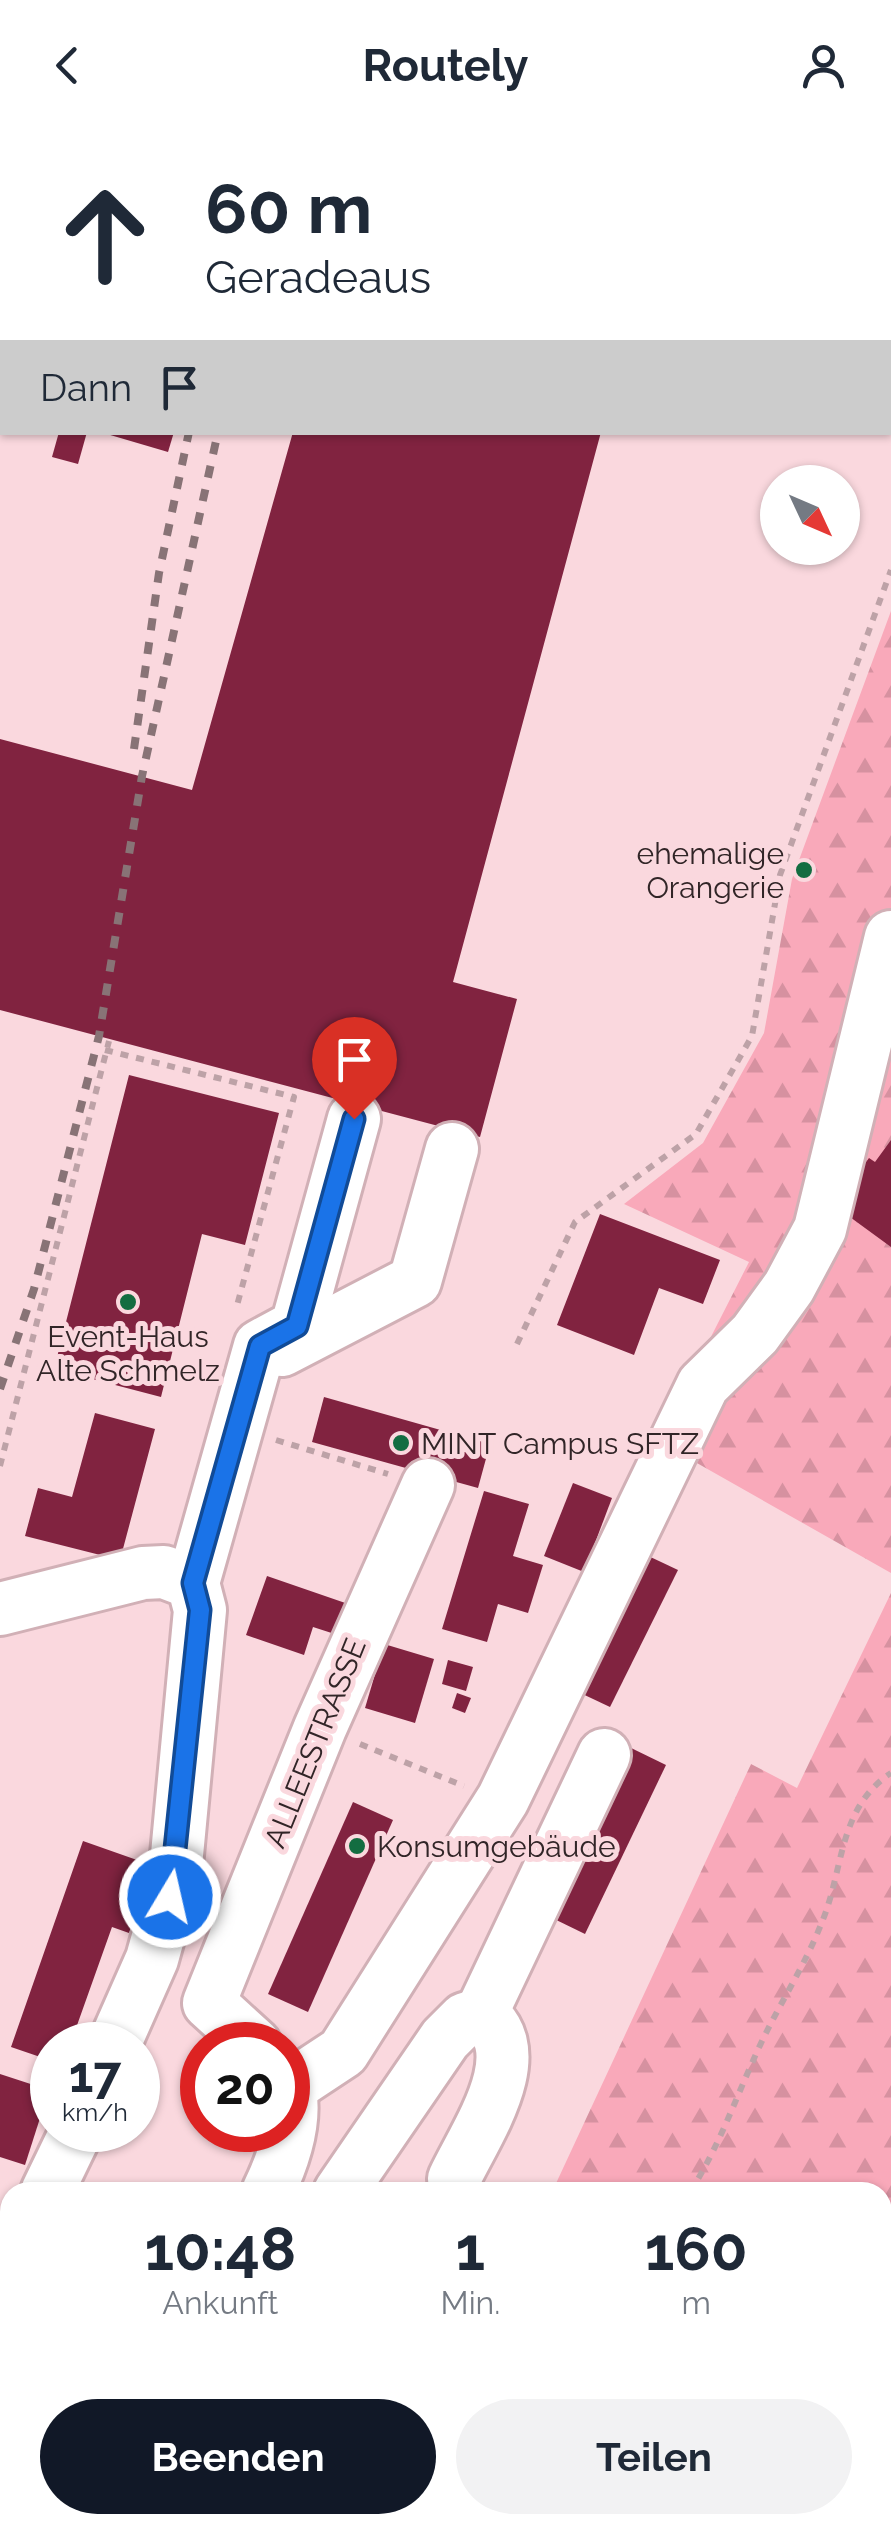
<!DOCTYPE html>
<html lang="de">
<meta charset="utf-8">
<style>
:root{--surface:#fff;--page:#f2f2f3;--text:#1f2937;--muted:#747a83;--accent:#111827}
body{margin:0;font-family:Raleway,sans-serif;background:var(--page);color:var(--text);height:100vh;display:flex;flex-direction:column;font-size:38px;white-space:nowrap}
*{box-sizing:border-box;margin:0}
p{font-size:32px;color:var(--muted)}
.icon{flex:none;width:55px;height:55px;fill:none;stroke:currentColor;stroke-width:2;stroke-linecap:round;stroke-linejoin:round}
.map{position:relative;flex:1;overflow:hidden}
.side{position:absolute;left:0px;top:2052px;width:892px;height:352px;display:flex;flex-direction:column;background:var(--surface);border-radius:30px 30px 0 0;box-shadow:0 2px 8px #0004}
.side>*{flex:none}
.hud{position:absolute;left:0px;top:0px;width:892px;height:305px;box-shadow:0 2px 8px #0004;background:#fff;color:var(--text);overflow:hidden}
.needle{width:65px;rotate:134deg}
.fabs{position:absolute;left:760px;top:335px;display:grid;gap:20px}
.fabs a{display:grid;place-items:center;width:100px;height:100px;border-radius:50%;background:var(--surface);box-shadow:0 2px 8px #0004;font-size:50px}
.speed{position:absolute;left:30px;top:1892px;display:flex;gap:20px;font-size:50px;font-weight:700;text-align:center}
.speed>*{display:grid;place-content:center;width:130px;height:130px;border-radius:50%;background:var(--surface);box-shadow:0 2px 8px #0004;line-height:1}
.speed small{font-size:25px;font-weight:400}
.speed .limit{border:15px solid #d22;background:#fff;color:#111}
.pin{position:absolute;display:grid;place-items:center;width:85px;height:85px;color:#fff;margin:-102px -42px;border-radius:50% 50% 50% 0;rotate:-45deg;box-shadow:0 0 10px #0007}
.pin .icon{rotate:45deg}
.me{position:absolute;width:110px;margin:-55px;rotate:9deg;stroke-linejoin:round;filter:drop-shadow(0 0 8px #0008)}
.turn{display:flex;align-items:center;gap:35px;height:210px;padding:0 40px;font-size:45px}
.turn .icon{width:130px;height:130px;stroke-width:2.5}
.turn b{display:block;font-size:70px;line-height:85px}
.then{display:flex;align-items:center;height:95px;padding:0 40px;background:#0003;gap:20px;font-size:38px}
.eta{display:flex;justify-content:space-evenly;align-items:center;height:170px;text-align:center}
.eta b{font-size:60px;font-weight:700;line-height:70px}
.action{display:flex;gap:20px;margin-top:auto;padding:20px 40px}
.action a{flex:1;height:115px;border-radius:60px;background:var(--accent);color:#fff;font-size:40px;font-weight:700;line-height:115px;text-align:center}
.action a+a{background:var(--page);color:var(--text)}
header{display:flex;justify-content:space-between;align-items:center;height:130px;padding:0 40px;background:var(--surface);font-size:45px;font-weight:700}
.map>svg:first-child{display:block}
.forest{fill:url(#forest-firs)}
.garden{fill:url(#garden-furrows)}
.building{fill:#812340}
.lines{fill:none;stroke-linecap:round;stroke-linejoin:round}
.minor-casing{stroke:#d1b0b6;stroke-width:58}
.major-casing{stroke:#d1b0b6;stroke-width:60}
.path{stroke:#bda2a7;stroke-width:6;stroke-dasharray:8 8;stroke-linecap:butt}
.minor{stroke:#fff;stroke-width:52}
.major{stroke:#fff;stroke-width:55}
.rail{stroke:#887376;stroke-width:8;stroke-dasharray:12 12;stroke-linecap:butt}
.route-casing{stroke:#114b97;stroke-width:25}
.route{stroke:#1a73e8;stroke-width:18}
.poi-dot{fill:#136d41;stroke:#fad8de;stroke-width:4}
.labels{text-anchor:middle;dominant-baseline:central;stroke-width:10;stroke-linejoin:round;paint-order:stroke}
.poi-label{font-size:30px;fill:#312527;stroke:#fad8de;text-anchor:start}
.street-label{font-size:30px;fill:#312527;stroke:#fad8de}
</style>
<header><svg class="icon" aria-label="back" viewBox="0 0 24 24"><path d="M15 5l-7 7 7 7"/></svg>Routely<svg class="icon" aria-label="person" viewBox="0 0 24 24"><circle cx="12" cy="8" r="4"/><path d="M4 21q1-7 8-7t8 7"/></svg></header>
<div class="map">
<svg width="891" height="2403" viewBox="0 0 891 2403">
<defs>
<pattern id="forest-firs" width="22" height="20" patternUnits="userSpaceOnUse" patternTransform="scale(2.5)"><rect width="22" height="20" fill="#f9a9ba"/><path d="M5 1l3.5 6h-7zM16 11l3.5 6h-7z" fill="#d691a0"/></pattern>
<pattern id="garden-furrows" width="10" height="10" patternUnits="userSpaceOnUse" patternTransform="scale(2.5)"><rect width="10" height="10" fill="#f9a9ba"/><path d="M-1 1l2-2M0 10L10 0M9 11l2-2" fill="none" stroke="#d691a0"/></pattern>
</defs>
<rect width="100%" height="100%" fill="#fad8de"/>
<g class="forest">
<polygon points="891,481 891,1443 658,1311 749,1132 624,1074 703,1013 764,903 792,749"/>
<polygon points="891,1463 891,2266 882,2261 882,2062 552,2062 751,1634 797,1658"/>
</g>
<polygon class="garden" points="235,2395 388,2395 384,2403 231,2403"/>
<g class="building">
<polygon points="59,302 87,302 78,334 52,327"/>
<polygon points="100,302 174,302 168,322"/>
<polygon points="293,302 601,302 453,852 517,869 480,1007 0,880 0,609 192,660"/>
<polygon points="129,945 279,983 245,1115 202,1104 161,1267 54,1239"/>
<polygon points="891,1010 891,1117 839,1079 847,1058 869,1028 875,1032"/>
<polygon points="600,1084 720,1130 703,1174 659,1158 634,1225 557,1195"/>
<polygon points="324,1267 490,1314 478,1358 312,1312"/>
<polygon points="95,1283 155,1299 120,1430 25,1406 38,1358 72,1367"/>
<polygon points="573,1353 612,1368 584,1442 544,1426"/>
<polygon points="484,1361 529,1374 513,1426 543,1435 528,1483 498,1474 487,1512 442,1499"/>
<polygon points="642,1423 678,1440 610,1577 574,1560"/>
<polygon points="267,1446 354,1476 344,1507 313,1497 304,1525 246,1505"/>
<polygon points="384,1514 434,1529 415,1593 365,1578"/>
<polygon points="448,1530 473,1537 466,1561 442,1554"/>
<polygon points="457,1563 471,1568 465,1583 452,1578"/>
<polygon points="627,1616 666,1635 585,1804 546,1785"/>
<polygon points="353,1672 393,1690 308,1882 268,1864"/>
<polygon points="83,1711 154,1736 129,1803 112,1797 70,1915 52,1915 52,1931 11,1917"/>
<polygon points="0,1944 49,1960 25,2035 0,2027"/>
<polygon points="158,2395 189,2395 205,2403 154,2403"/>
<polygon points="479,2395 570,2395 566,2403 475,2403"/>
<polygon points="667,2395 701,2395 697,2403 663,2403"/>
</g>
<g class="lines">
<g class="minor-casing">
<g id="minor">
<polyline points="282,1220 415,1151 452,1019"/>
<polyline points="193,1453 260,1216 297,1196 354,989"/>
<polyline points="0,1479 143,1443 164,1442 193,1453 200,1480 175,1746 152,1829 114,1915"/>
<polyline points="481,1884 604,1625"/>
<polyline points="255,1915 209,1873 320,1598 428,1355"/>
<polyline points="290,1957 343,1922 503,1669 703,1255 755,1204 789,1157 820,1099 891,807"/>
<polyline points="47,2062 77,2000"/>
<path d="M268 2062C283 2031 299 1988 288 1953"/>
<path d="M340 2062 445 1909 465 1889 481 1884C534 1922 475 2004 454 2049"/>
<polyline points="0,2162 10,2141"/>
<polyline points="107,2403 112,2395"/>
</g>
</g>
<g class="major-casing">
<polyline id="major" points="881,2403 891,2393"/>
</g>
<g class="path">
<polyline points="105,920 294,967 236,1179"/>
<polyline points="517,1214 575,1092 696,1004 752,906 780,745 891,440"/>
<polyline points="276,1310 388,1344"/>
<polyline points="0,1336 109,911"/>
<polyline points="360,1614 464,1656"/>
<path d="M690 2062C721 2014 738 1961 763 1909 782 1870 806 1833 822 1792 844 1739 838 1678 891 1643"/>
<polyline points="449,2403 452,2395"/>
</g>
<use href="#minor" class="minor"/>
<use href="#major" class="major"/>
<g class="rail">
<polyline points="288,2 288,0"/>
<polyline points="134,619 159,443 189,302"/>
<polyline points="0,1259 34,1159 99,906 142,646 218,302"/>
</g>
</g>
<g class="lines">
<g class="route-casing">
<polyline id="route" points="170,1767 200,1480 193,1453 260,1216 297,1196 354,989"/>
</g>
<use href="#route" class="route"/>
</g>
<g class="poi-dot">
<circle cx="804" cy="740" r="10"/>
<circle cx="128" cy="1172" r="10"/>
<circle cx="401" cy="1313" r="10"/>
<circle cx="357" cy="1716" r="10"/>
</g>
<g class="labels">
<g class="poi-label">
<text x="784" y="723" text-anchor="end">ehemalige<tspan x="784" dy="34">Orangerie</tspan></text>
<text x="128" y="1206" text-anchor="middle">Event-Haus<tspan x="128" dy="34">Alte Schmelz</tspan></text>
<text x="421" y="1313">MINT Campus SFTZ</text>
<text x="377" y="1716">Konsumgebäude</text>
</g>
<g class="street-label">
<text transform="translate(315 1613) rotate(-68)">ALLEESTRASSE</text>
</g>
</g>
</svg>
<div class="fabs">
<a><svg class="needle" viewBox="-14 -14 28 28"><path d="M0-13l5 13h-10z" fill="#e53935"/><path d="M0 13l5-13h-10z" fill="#747a83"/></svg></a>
</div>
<div class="speed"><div>17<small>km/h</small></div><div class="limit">20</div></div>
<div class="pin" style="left:354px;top:989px;background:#d93025"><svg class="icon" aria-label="arrive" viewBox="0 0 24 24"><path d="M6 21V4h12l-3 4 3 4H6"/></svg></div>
<svg class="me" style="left:170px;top:1767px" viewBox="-20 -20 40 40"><circle r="17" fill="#1a73e8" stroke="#fff" stroke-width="3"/><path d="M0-11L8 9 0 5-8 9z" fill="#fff"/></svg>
<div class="hud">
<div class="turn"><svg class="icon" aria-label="ahead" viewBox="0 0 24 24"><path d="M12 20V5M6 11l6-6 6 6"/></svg><div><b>60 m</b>Geradeaus</div></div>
<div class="then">Dann<svg class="icon" aria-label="arrive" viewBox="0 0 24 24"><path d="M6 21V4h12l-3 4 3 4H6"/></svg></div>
</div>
<section class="side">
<div class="eta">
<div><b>10:48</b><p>Ankunft</p></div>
<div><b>1</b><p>Min.</p></div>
<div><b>160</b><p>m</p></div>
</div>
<div class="action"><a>Beenden</a><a>Teilen</a></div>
</section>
</div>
